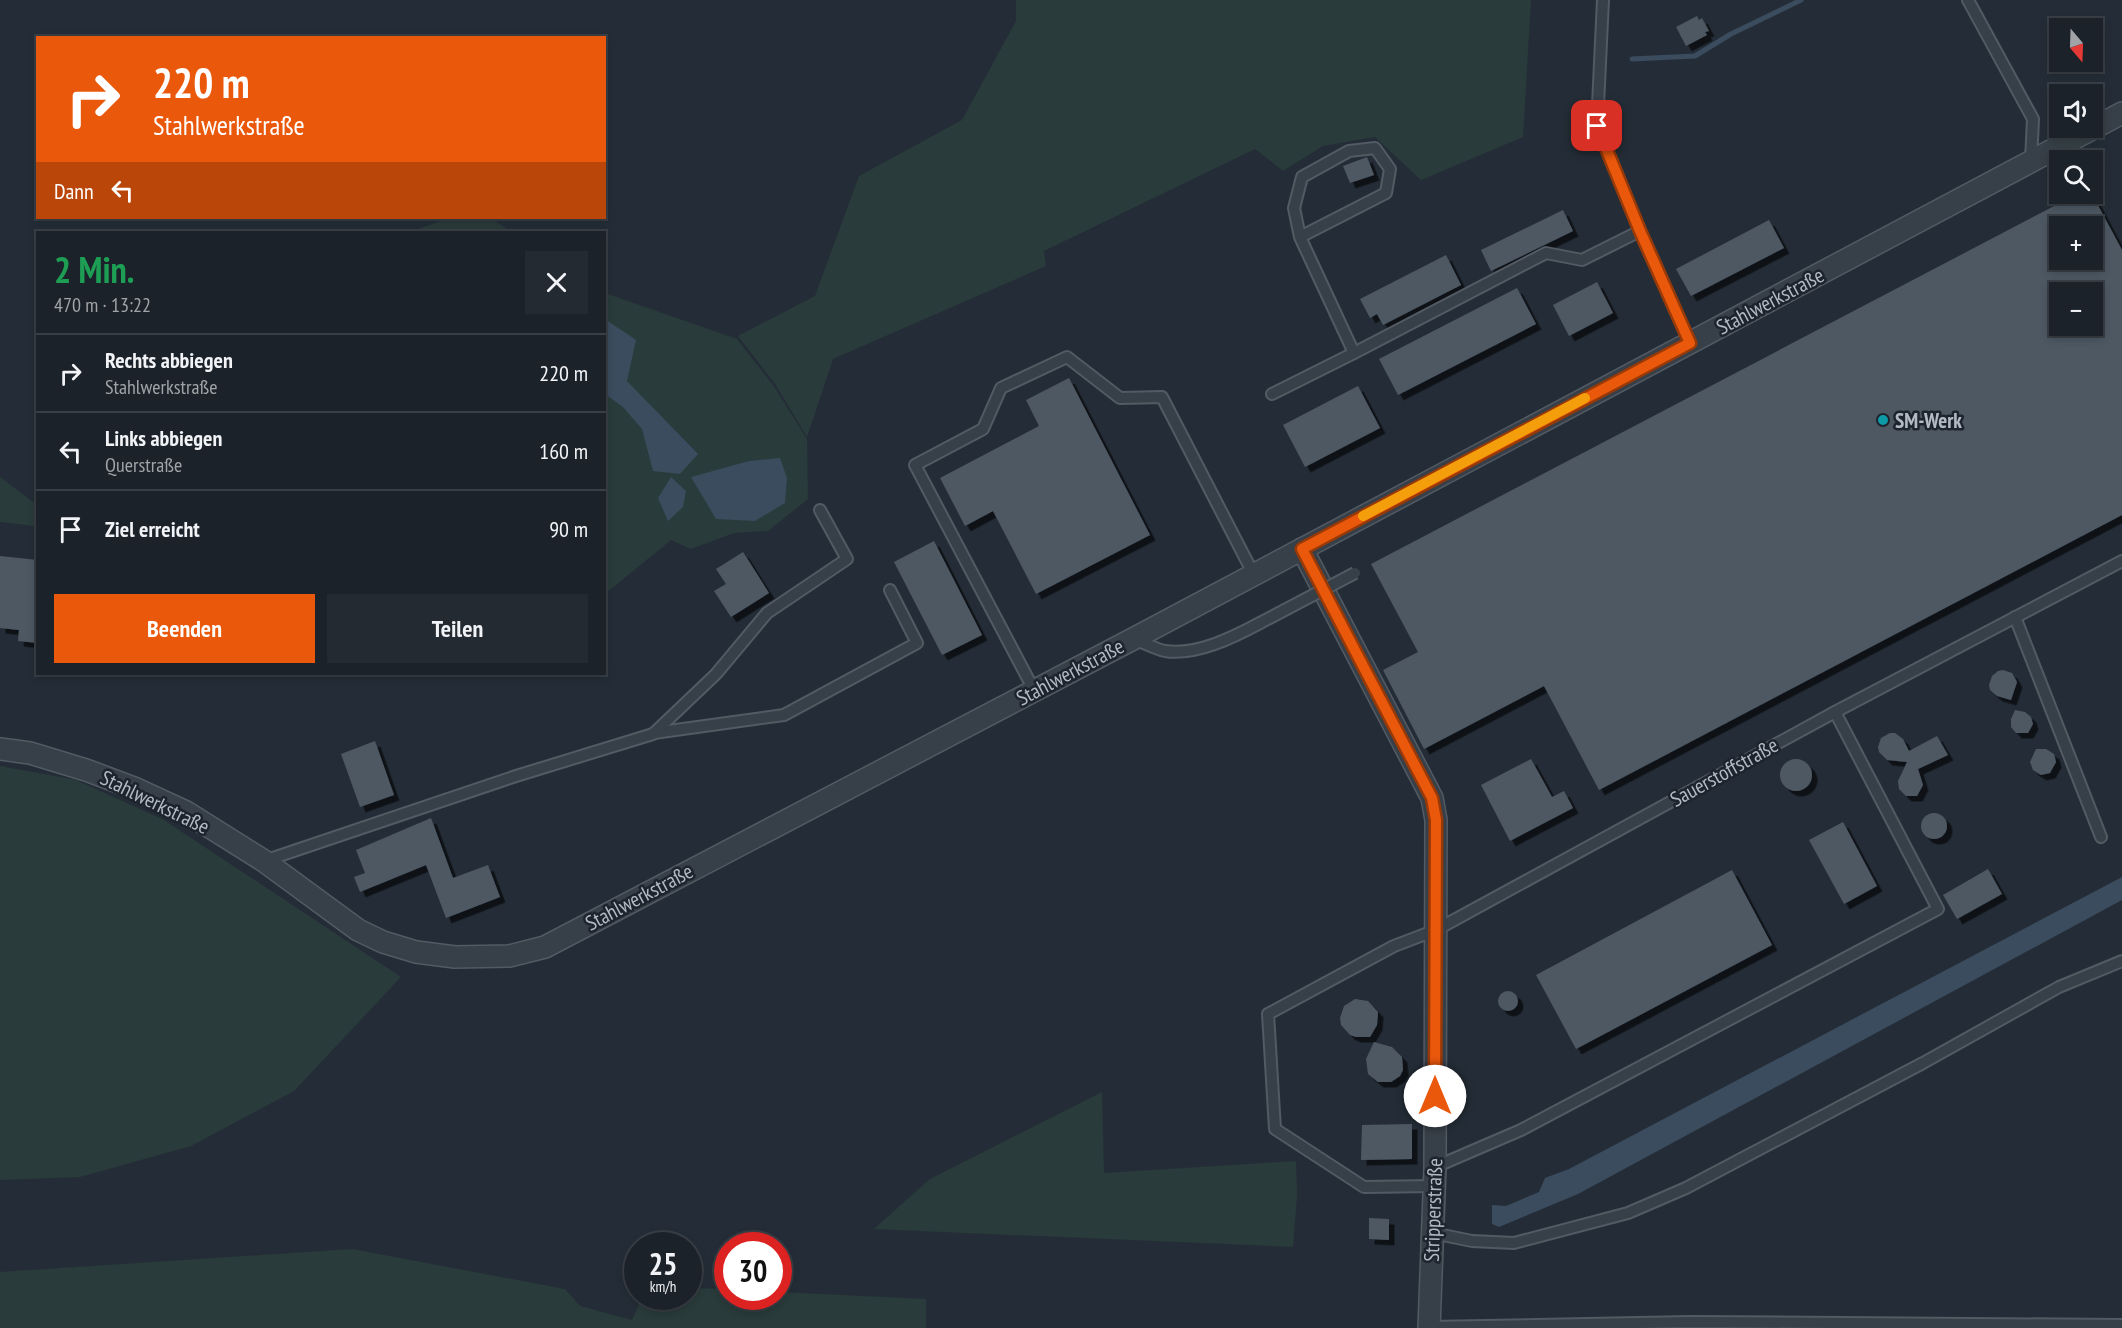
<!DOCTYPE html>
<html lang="de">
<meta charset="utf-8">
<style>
:root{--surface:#1b2229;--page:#242a31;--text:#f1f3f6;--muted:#a0a4a8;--line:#393f46;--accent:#ea580c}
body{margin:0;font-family:"PT Sans Narrow",sans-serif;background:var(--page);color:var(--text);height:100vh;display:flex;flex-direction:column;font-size:22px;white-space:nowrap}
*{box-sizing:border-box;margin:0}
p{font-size:20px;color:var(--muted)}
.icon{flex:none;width:33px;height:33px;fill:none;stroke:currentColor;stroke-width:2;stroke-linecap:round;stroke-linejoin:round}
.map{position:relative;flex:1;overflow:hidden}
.details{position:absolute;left:36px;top:231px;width:570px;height:444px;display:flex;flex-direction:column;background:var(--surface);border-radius:0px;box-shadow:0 3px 9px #0003,0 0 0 2px var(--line)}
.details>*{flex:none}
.hud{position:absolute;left:36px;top:36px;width:570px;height:183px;border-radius:0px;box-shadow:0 3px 9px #0003,0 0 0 2px var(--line);background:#ea580c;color:#fff;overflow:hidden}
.needle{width:39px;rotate:161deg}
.controls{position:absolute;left:2049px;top:18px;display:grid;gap:12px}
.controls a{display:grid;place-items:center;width:54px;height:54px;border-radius:0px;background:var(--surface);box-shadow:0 3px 9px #0003,0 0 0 2px var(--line);font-size:30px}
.speed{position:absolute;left:624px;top:1232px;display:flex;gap:12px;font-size:30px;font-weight:700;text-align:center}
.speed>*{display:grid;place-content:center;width:78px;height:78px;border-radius:50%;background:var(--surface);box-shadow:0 3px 9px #0003,0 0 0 2px var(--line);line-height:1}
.speed small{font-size:15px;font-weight:400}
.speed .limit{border:9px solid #d22;background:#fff;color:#111}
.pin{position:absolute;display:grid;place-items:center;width:51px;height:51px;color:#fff;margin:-26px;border-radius:12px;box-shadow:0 3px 9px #0006}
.me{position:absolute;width:66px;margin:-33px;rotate:0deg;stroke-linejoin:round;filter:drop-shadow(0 0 4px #0008)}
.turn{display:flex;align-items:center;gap:21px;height:126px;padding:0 18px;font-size:27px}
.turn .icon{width:78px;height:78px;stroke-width:2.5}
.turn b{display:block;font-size:42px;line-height:51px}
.then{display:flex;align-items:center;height:57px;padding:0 18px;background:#0003;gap:12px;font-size:22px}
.round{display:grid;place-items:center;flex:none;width:63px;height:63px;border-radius:0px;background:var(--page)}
.overview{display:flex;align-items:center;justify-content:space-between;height:102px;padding:0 18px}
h1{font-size:36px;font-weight:700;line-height:45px;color:#1e9e55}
.cta{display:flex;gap:12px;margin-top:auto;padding:12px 18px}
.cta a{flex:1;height:69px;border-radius:0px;background:var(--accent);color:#fff;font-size:24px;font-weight:700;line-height:69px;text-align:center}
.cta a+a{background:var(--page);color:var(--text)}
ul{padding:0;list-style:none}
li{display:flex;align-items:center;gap:18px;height:78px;padding:0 18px;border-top:2px solid var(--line)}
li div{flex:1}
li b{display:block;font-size:22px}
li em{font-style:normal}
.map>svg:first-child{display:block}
.green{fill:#293b3a}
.water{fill:#3b4c5e}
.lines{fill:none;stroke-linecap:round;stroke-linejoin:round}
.stream{stroke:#3b4c5e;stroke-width:5}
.building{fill:#4d5863;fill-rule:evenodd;filter:url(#shadow)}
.service-casing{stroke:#525a63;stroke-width:14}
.minor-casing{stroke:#525a63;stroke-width:24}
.service{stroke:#373f48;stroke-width:10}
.minor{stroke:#373f48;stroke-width:21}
.service-bridge-casing{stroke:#525a63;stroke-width:14;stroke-linecap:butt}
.service-bridge{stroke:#373f48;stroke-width:10}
.route-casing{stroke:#983908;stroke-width:15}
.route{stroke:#ea580c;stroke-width:10}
.slow{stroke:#f59e0b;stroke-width:10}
.culture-dot{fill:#0f9aa8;stroke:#1d242d;stroke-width:2}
.labels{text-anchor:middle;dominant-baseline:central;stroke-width:5;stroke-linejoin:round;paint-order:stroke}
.street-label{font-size:21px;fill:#b2bac4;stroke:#1d242d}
.poi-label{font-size:21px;font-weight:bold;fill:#b2bac4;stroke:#1d242d;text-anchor:start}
</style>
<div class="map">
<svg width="2122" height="1328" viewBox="0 0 2122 1328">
<defs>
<filter id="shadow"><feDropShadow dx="5.5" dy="5.5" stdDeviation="0" flood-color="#0009"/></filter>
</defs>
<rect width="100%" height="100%" fill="#242d37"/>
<g class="green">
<polygon points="1016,0 1531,0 1523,137 1421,180 1375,137 1323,146 1283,171 1255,149 1044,251 1046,266 833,359 807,437 775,384 738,336 815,296 859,176 962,120 1016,21"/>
<polygon points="449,218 491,218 511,232 410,232"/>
<polygon points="605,293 737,339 773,385 807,439 808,499 768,531 734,533 691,549 671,540 605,594"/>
<polygon points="0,477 37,505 34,526 0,522"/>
<polygon points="0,766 76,780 164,820 401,977 294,1091 191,1146 80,1177 0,1180"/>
<polygon points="1102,1092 1104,1173 1296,1161 1297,1195 1293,1247 874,1229 930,1179"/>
<polygon points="352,1249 565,1289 580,1306 632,1320 643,1296 688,1296 689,1288 727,1289 728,1296 778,1296 779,1292 926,1299 926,1328 0,1328 0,1272"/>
</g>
<g class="water">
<polygon points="605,319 636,340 627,381 698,454 680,474 653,471 642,429 623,407 605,394"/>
<polygon points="780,458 787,478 785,503 755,521 716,519 691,477 749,461"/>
<polygon points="671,477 686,491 683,507 668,521 658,498"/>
<polygon points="2122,877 2122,900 1578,1194 1499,1227 1492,1224 1492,1205 1506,1206 1539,1192 1545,1178 1569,1169"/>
</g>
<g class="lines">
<polyline class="stream" points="1632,59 1695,56 1731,34 1801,0"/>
</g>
<g class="building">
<polygon points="1697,16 1699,20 1702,18 1709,31 1705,32 1707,35 1686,46 1676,27"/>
<polygon points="1367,157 1374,175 1350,183 1343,166"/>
<path d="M2077 194H2092L2122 250V515L1599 790 1544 686 1424 749 1383 670 1418 652 1371 564ZM2060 226H2092V260H2060ZM2060 292H2092V326H2060Z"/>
<polygon points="1563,210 1573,231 1491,271 1481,250"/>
<polygon points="1769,220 1784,248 1691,296 1676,269"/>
<polygon points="1446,255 1461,285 1383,325 1377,314 1370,318 1360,299"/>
<polygon points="1597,282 1613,313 1569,336 1553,305"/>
<polygon points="1517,288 1536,324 1398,395 1379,359"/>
<polygon points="1069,378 1150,535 1036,594 993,511 965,526 940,478 1039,426 1026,400"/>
<polygon points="1358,386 1380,428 1305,467 1283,425"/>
<polygon points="934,541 982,635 942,655 894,562"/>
<polygon points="743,552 769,593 731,617 714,591 726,584 716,569"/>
<polygon points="0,556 38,560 38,643 18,641 19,630 0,628"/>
<polygon points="2003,670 2012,673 2017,682 2011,700 1997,696 1990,690 1989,685 1992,676 1998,671"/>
<polygon points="2015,710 2025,712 2031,717 2033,724 2028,733 2016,733 2011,727 2011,719"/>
<polygon points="1890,733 1895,733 1903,739 1909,751 1937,736 1948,755 1918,769 1923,785 1917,796 1906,796 1899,789 1898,781 1907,762 1887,760 1879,752 1878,747 1881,738"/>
<polygon points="375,741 394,795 360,807 341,754"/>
<polygon points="2036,749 2046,749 2054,754 2056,762 2050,773 2041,775 2033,770 2030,762"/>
<circle cx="1796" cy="775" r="16"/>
<polygon points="1531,759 1552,797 1564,791 1573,808 1510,841 1481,785"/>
<circle cx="1934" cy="826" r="13"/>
<polygon points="431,818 453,878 488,865 500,897 446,918 426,865 360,892 354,877 365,873 356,850"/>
<polygon points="1843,822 1877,886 1844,904 1809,840"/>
<polygon points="1988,869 2002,894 1957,919 1943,895"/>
<polygon points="1732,870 1772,945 1576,1049 1536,975"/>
<circle cx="1508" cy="1001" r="10"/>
<polygon points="1355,999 1368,1001 1378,1012 1377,1025 1370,1037 1356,1037 1350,1035 1341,1025 1340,1018 1344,1006"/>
<polygon points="1374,1042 1392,1047 1402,1057 1403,1070 1400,1076 1391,1082 1378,1082 1368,1074 1366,1059"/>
<polygon points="1412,1124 1412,1159 1361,1160 1362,1125"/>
<polygon points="1369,1218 1389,1219 1389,1240 1369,1239"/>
</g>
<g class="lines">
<g class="service-casing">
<g id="service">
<polyline points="1603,0 1597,126 1640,231 1690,343"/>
<polyline points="1968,0 2033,119 2031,161"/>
<polyline points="1300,237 1386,193 1390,169 1375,148 1349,151 1302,177 1294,208 1300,237 1354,353"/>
<polyline points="1272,394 1354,353 1546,253 1582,260 1640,231"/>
<polyline points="2015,617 2101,837"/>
<path d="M1133 639C1143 642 1155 649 1165 651 1196 656 1234 637 1260 623"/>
<polyline points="1034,690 915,465 983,429 1001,388 1067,357 1120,398 1162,397 1254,575"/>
<polyline points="654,733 784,715 917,643 890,590"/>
<polyline points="264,861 516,776 653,734 716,674 767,613 847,559 820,510"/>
<polyline points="1435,1167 1521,1130 1938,909 1835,712"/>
<polyline points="1434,1186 1364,1187 1275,1129 1268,1014 1394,946 1436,930 1835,712 2122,561"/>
<polyline points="1433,1233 1472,1241 1514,1243 1628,1213 1686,1188 1923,1063 2059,987 2122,961"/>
<polyline points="1429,1327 1690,1322 2122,1325"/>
</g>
</g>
<g class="minor-casing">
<g id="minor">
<polyline points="1302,549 1432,798 1436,820 1435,1167 1429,1328"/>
<polyline points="0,749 30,753 86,770 134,788 186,812 264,861 358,930 383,942 416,952 455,957 509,956 545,947 1133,639 2122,113"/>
</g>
</g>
<use href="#service" class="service"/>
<use href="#minor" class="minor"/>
<g class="service-bridge-casing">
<polyline id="service-bridge" points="1260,623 1355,573"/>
</g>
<use href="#service-bridge" class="service-bridge"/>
</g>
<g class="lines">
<g class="route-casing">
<polyline id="route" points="1435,1096 1436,820 1432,798 1302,549 1690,343 1640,231 1597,126"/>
</g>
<use href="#route" class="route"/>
<polyline class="slow" points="1363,516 1585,398"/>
</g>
<circle class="culture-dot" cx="1883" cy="420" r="6"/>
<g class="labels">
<g class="street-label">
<text transform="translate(1770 301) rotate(-28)">Stahlwerkstraße</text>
<text transform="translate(1070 672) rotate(-28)">Stahlwerkstraße</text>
<text transform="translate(1724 772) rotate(-29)">Sauerstoffstraße</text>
<text transform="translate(155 802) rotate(26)">Stahlwerkstraße</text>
<text transform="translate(639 897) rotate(-28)">Stahlwerkstraße</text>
<text transform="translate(1433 1210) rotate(-88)">Stripperstraße</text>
</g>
<g class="poi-label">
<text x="1895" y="420">SM-Werk</text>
</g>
</g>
</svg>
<div class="controls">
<a><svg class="needle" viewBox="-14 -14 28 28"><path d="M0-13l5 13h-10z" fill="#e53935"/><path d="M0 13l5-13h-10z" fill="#a0a4a8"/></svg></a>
<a><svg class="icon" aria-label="sound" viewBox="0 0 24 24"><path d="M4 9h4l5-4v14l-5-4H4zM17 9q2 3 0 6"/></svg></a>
<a><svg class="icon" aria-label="search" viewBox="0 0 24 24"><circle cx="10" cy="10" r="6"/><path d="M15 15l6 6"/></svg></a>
<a>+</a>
<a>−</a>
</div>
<div class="speed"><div>25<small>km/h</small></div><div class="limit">30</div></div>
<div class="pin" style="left:1597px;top:126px;background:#d93025"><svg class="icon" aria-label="arrive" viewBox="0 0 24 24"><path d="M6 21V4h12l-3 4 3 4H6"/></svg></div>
<svg class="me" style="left:1435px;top:1096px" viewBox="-20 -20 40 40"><circle r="19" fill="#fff"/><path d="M0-13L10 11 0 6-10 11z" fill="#ea580c"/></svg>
<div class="hud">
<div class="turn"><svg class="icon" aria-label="right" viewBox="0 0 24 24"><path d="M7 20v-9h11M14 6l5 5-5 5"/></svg><div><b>220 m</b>Stahlwerkstraße</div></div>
<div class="then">Dann<svg class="icon" aria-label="left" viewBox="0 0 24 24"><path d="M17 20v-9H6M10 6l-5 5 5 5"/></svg></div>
</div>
<section class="details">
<div class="overview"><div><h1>2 Min.</h1><p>470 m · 13:22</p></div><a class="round"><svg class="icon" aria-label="close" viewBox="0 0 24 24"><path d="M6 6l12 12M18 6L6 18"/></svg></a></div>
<ul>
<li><svg class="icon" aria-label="right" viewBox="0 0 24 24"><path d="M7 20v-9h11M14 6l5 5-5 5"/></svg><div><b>Rechts abbiegen</b><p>Stahlwerkstraße</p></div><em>220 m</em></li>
<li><svg class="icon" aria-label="left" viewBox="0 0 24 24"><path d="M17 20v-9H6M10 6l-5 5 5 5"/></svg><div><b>Links abbiegen</b><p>Querstraße</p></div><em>160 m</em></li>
<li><svg class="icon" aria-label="arrive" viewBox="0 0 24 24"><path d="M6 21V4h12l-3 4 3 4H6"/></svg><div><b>Ziel erreicht</b></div><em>90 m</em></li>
</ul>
<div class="cta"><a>Beenden</a><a>Teilen</a></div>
</section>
</div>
